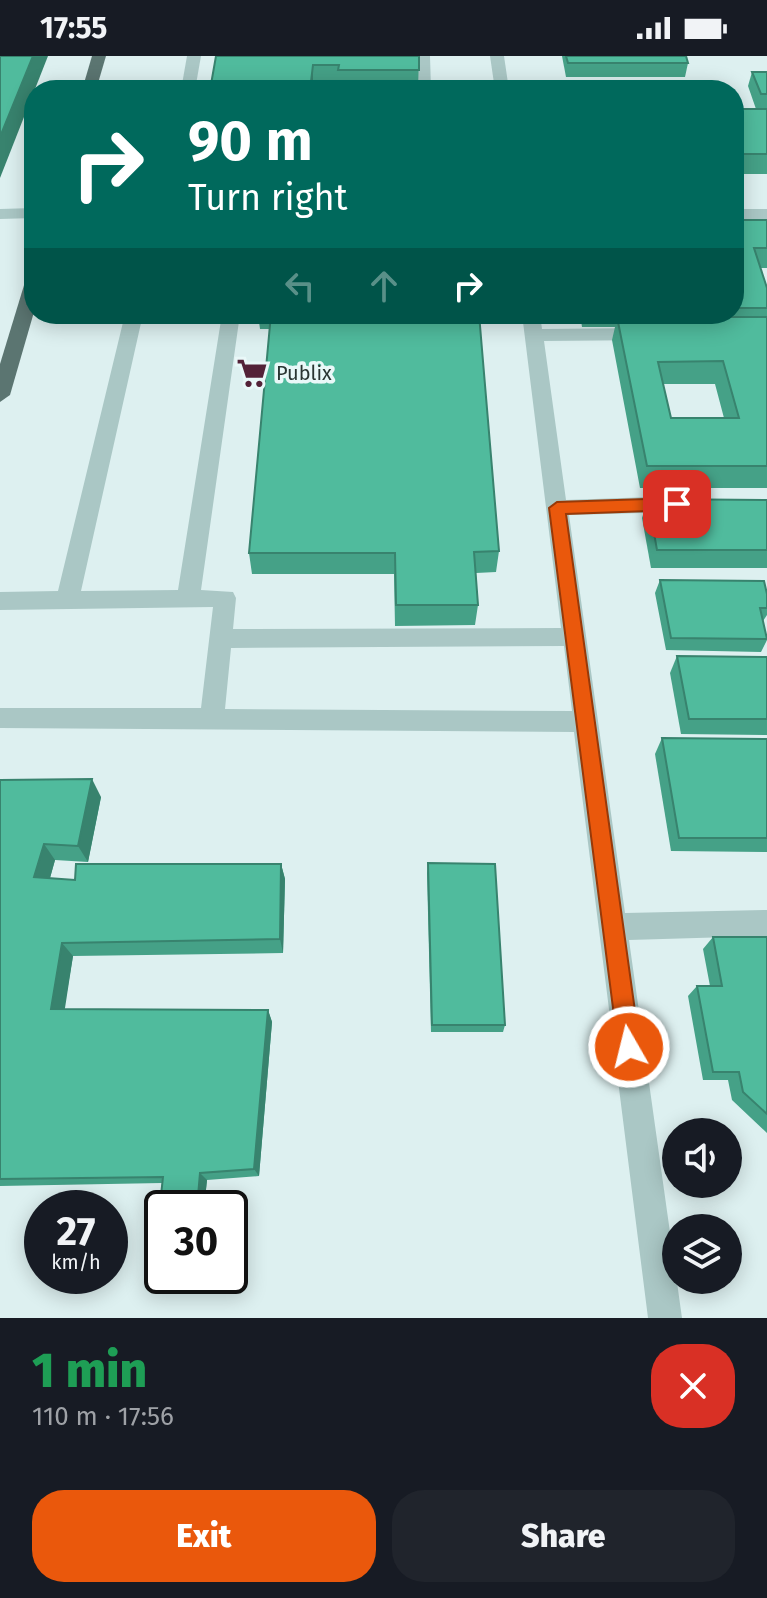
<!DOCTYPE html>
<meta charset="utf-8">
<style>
:root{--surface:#171b24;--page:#20242c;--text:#f1f3f6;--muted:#9ea1a6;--accent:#ea580c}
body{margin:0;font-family:"Fira Sans",sans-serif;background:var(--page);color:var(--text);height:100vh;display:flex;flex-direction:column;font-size:30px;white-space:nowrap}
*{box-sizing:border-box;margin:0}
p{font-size:26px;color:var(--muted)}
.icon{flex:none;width:44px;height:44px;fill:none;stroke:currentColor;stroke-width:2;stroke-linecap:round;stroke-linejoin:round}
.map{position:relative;height:1262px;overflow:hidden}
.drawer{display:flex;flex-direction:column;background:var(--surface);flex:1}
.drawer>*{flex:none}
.hud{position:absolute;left:24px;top:24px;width:720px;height:244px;border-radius:32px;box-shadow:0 4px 20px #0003;background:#00695c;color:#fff;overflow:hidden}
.controls{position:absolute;left:662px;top:1062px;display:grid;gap:16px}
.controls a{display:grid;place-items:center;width:80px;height:80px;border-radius:50%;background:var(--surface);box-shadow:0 4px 20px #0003;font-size:40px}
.speed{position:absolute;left:24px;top:1134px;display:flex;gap:16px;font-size:40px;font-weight:700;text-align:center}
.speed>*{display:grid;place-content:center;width:104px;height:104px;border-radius:50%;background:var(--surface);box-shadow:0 4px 20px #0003;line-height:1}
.speed small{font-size:20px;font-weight:400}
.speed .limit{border:4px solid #111;border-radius:12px;background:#fff;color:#111}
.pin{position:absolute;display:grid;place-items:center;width:68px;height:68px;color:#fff;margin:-34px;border-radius:16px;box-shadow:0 4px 12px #0006}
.me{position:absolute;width:88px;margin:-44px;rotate:352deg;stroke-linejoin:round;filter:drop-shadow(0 0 6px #0008)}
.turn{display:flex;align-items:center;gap:28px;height:168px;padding:0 32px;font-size:36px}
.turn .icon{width:104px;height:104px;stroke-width:2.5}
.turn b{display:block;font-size:56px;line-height:68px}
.lanes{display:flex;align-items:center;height:76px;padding:0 32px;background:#0003;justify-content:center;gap:40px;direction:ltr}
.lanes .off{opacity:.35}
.round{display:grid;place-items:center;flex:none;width:84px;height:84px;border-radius:32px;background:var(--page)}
.head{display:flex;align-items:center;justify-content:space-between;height:136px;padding:0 32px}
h1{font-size:48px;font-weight:800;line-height:60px;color:#1e9e55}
.action{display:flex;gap:16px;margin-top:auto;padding:16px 32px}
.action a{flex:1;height:92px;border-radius:32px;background:var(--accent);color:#fff;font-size:32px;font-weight:800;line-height:92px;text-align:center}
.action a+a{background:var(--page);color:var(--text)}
.status{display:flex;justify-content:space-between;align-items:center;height:56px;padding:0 40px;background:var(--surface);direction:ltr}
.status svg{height:22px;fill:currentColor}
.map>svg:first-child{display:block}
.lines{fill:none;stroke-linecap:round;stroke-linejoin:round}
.minor{fill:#aac7c5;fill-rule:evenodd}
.major{fill:#5b7571;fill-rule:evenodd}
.wall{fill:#45a187;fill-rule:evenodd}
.shaded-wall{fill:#38836e}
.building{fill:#50bb9d;stroke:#38836e;stroke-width:2;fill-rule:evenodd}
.route{fill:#ea580c;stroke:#983908;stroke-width:2}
.labels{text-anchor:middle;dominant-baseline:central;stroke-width:7;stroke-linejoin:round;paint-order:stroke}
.far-poi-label{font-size:20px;fill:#293532;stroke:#e9f8f8;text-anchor:start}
</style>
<div class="status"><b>17:55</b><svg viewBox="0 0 49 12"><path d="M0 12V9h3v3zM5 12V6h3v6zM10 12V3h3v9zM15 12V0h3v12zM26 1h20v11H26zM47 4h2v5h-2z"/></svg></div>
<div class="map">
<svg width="767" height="1262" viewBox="0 0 767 1262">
<rect width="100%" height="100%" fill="#ddf0f0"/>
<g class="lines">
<g class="minor">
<polygon points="187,0 201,0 195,34 181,34"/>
<polygon points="416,0 430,0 431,34 417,34"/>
<polygon points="490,0 504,0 509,34 495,34"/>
<polygon points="34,152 34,162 0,163 0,153"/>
<rect x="734" y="153" width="33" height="10"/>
<path d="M125 258H143L81 535 178 534 222 258H240L201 534 233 536 236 542 233 573 561 572 522 258H540L542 273 644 272 641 258H659L663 278 654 284 544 285 566 444 679 440 690 448 679 456 569 459 625 857 767 854V880L629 884 682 1262H648L574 676 0 672V652H201L213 551 0 554V536L58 535ZM564 590 572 655 225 653 231 592Z"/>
</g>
<g class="major">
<polygon points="92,0 106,0 96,34 82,34"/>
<polygon points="34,221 34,256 10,339 0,346 0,308 25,226"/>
</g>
</g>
<g class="wall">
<polygon points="216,0 419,0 418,33 339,33 339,28 314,28"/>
<polygon points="562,0 686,0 688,7 685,21 566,21"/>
<polygon points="752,16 767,16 767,53 756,53 748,30"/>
<rect x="734" y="53" width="33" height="65"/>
<path d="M734 164H767V212H760L767 232V432H640L612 284 615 271H582L580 258H634L633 261H709L708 258H734ZM663 328H715L724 362H671Z"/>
<polygon points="258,258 479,258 499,495 496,516 476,517 478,549 475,569 395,570 394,518 252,518 249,497 270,273 260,273"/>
<polygon points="648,443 767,444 767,512 651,512 642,462"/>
<polygon points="660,524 767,538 767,559 763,565 767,584 761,596 666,594 655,537"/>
<polygon points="677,600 767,601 767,679 681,678 670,617"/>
<polygon points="662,682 767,683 767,796 671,795 655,698"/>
<polygon points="0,724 101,741 88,806 55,804 50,822 75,824 281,808 285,823 283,897 73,900 64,953 268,954 272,966 259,1120 207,1124 204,1152 162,1152 162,1188 156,1185 162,1127 0,1130"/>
<polygon points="428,807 505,969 503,976 431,976 427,817"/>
<polygon points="713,881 767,881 767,1077 732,1044 728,1024 703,1024 688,940 697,930 710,930 703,893"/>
</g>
<g class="shaded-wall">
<polygon points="33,0 48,0 0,122 0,81"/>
<polygon points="313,9 313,34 310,34"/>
<polygon points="92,723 101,741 88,806 78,790"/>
<polygon points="44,788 55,804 46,836 34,821"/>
<polygon points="281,808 285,823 283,897 280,883"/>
<polygon points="62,887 73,900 63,965 51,953"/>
<polygon points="268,954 272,966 259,1120 254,1113"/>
<polygon points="200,1117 207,1124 204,1152 197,1152"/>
</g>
<g class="building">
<polygon points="0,0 33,0 0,81"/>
<polygon points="216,0 419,0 419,14 338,14 339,9 313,9 310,34 210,34"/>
<polygon points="566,0 686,0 688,7 568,7"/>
<polygon points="752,16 767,16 767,38 761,38"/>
<rect x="734" y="53" width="33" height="45"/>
<polygon points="734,164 767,164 767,192 754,192 767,232 767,252 734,252"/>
<polygon points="271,258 479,258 499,495 474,496 478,549 396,549 395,497 249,497"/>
<path d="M617 261H767V410H647ZM723 305 739 362H671L658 306Z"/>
<polygon points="648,443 767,444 767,494 657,494"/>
<polygon points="660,524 764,525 767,538 767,552 760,552 767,583 671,582"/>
<polygon points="677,600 767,601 767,663 689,663"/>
<polygon points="662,682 767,683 767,782 679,782"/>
<polygon points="92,723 78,790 44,788 34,821 75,824 76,808 281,808 280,883 62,887 51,953 268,954 254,1113 200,1117 197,1152 162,1152 162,1185 156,1185 163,1121 0,1123 0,724"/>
<polygon points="428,807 495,808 505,969 432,969"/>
<polygon points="713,881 767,881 767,1058 743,1036 739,1016 713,1016 697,930 722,930"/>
</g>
<polygon class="route" points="677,442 685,448 677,454 566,458 640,991 637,999 629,1002 621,999 618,991 549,452 557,446"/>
<defs>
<g id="supermarket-bare" transform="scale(2.4)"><path d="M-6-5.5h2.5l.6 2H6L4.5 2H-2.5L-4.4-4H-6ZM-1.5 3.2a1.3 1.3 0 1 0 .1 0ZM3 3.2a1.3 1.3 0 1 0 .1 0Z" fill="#532238" stroke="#e9f8f8" stroke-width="2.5" paint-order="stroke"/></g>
</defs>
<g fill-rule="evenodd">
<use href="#supermarket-bare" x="252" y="317"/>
</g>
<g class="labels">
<g class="far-poi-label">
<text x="276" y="317">Publix</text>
</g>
</g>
</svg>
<div class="controls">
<a><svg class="icon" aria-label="sound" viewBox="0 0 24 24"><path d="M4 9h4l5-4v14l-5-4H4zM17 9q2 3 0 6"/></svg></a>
<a><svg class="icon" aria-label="layers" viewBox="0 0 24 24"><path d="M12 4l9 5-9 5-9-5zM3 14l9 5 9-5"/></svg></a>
</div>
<div class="speed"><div>27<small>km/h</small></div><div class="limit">30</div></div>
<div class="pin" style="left:677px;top:448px;background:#d93025"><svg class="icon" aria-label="arrive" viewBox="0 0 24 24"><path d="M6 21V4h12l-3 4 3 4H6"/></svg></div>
<svg class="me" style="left:629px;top:991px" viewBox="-20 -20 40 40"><circle r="17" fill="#ea580c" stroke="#fff" stroke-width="3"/><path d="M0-11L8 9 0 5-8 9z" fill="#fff"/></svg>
<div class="hud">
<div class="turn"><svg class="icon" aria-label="right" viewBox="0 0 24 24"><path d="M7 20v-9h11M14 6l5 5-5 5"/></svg><div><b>90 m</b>Turn right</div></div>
<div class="lanes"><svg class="icon off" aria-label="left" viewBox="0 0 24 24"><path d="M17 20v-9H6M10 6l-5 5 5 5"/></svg><svg class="icon off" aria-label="ahead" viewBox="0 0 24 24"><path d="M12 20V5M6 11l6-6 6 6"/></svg><svg class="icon" aria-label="right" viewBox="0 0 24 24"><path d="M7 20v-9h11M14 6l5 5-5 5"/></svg></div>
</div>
</div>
<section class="drawer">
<div class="head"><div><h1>1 min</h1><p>110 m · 17:56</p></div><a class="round" style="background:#d93025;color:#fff"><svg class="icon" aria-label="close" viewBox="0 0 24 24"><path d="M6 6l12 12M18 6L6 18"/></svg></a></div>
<div class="action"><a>Exit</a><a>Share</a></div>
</section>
